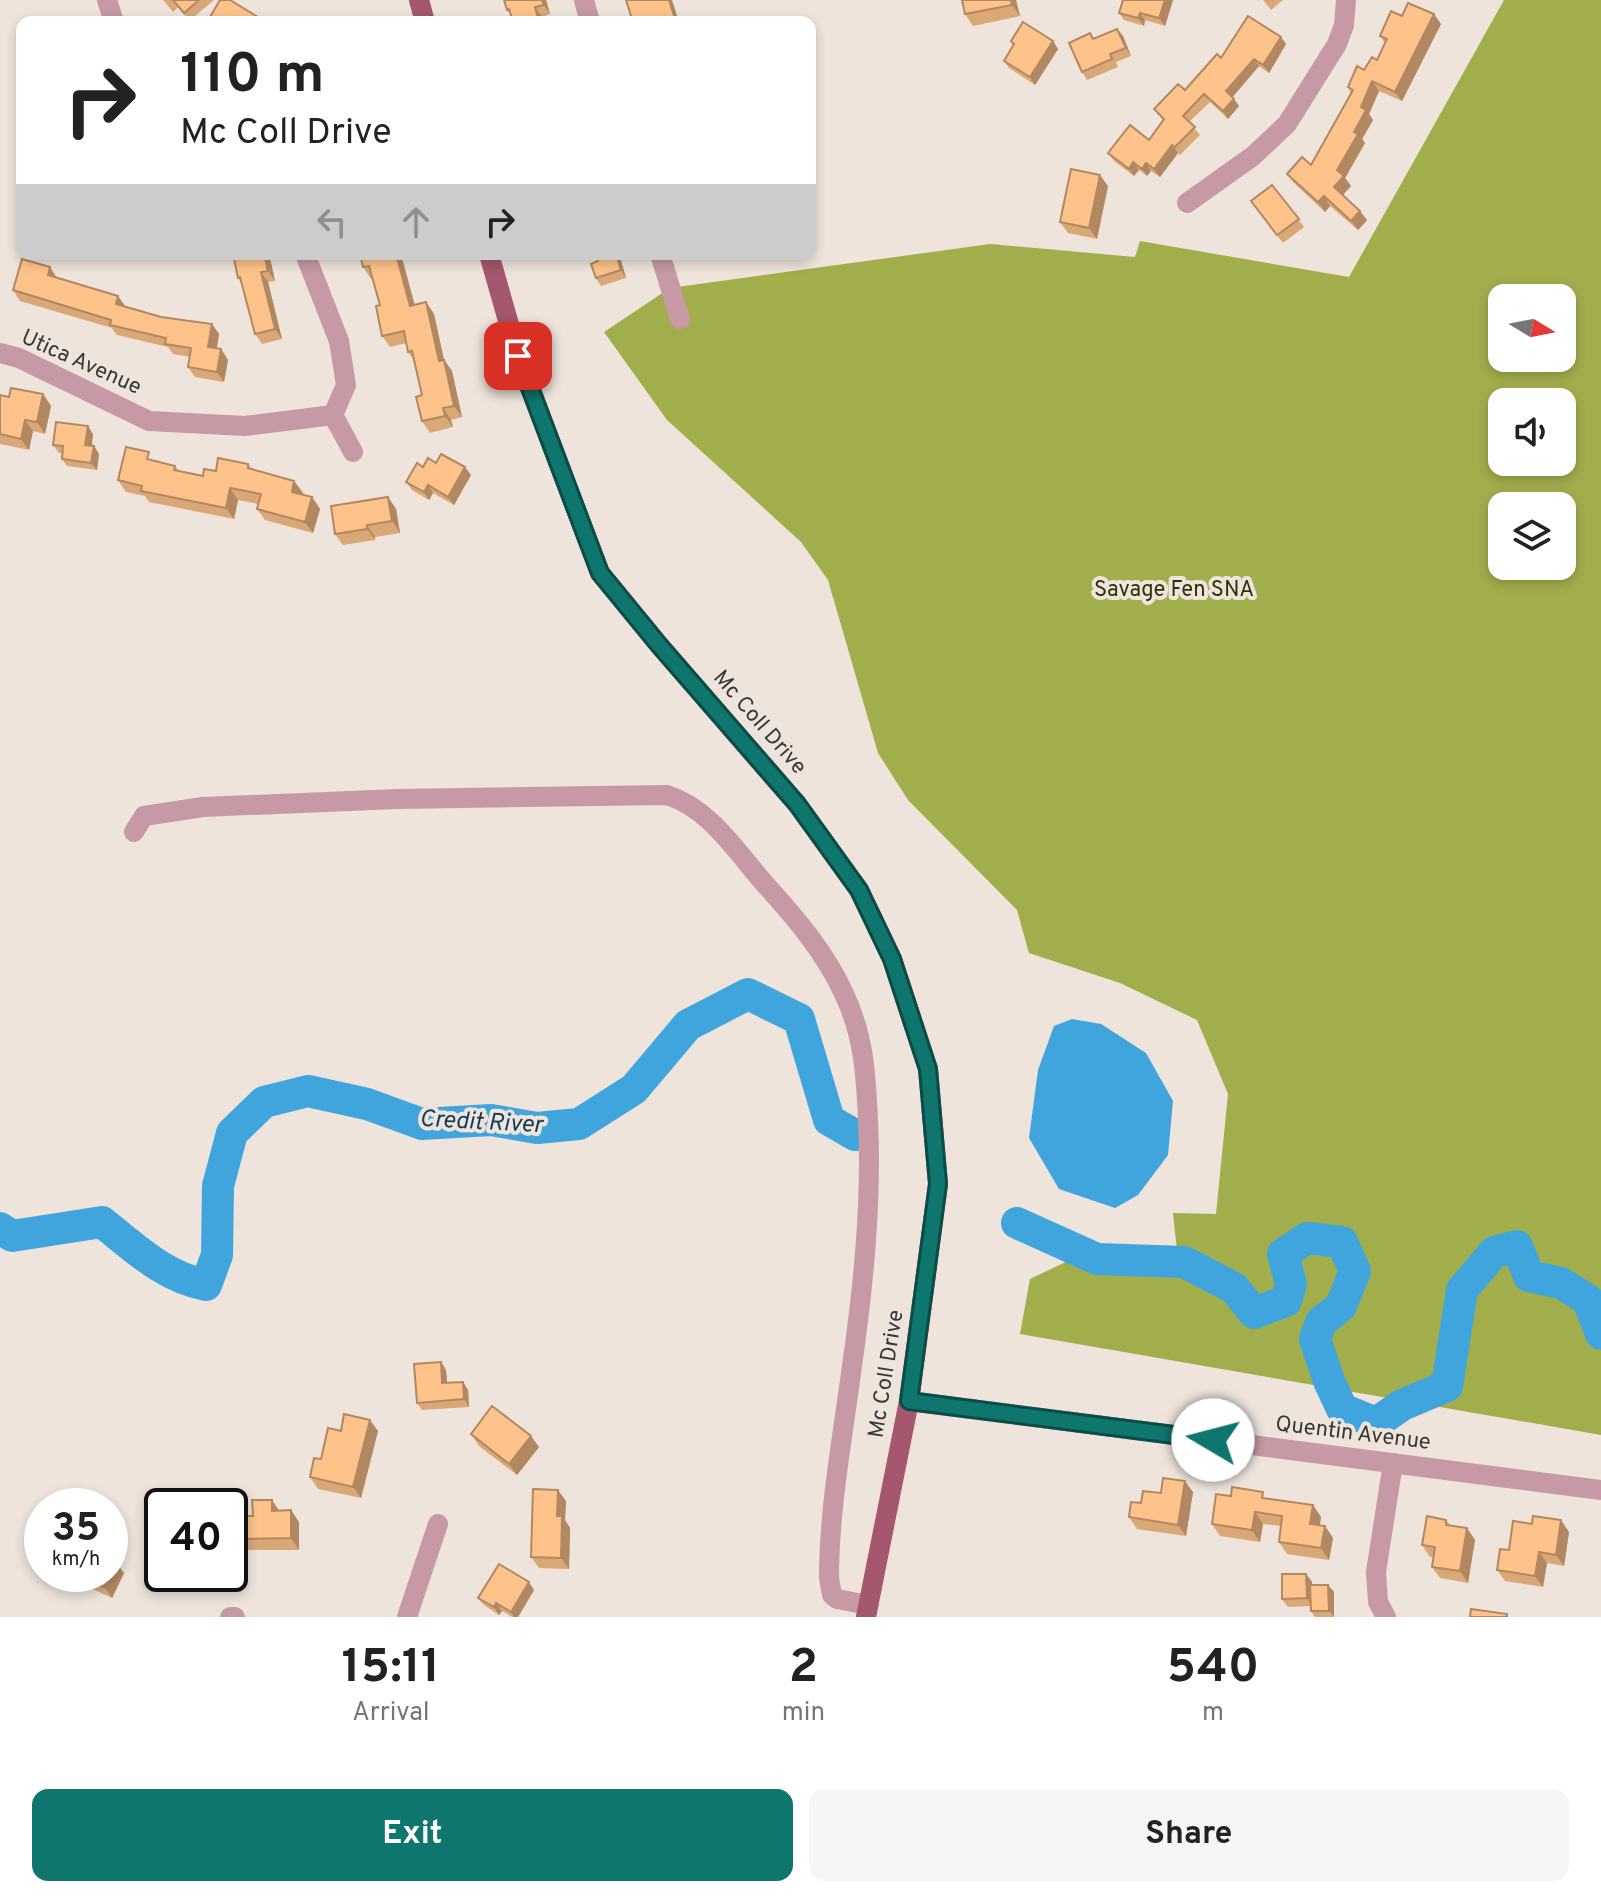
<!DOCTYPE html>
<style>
:root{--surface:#fff;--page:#f6f6f6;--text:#222;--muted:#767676;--accent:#0f766e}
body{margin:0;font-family:Overpass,sans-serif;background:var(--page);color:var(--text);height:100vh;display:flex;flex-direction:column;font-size:30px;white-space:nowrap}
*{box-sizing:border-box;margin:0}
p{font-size:26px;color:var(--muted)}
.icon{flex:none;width:44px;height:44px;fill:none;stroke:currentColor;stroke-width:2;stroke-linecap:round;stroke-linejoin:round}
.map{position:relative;height:1617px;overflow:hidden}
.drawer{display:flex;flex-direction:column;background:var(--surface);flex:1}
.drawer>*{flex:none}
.banner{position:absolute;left:16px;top:16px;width:800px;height:244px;border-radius:16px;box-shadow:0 4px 12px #0003;background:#fff;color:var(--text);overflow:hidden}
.needle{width:52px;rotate:100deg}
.tools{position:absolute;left:1488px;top:284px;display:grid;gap:16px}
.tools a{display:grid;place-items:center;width:88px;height:88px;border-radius:16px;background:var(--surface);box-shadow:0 4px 12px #0003;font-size:40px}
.speed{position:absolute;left:24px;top:1488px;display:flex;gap:16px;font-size:40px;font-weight:700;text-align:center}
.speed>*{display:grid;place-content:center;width:104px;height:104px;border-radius:50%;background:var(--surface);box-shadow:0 4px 12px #0003;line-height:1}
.speed small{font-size:20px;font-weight:400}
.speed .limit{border:4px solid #111;border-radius:12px;background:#fff;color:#111}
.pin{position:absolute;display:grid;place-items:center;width:68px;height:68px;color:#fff;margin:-34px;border-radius:16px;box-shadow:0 4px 12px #0006}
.me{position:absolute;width:88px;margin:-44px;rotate:278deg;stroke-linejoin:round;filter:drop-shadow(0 0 6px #0008)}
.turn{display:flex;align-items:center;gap:28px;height:168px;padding:0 32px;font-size:36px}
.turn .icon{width:104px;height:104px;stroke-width:2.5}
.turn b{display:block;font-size:56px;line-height:68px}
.lanes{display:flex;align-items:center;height:76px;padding:0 32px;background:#0003;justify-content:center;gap:40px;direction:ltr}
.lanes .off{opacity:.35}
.eta{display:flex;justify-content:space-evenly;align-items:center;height:136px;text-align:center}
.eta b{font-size:48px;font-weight:700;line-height:56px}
.action{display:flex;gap:16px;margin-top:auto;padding:16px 32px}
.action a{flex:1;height:92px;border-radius:16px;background:var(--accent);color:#fff;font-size:32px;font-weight:700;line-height:92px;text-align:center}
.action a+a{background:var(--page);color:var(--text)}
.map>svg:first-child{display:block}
.forest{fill:#a2ae4c;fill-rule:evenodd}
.water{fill:#41a5dd}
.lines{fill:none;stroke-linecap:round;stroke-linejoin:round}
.river{stroke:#41a5dd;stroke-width:32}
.minor{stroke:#c699a4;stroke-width:20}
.major{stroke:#a4576d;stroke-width:20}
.wall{fill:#daa877}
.shaded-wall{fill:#b18861}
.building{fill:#fdc38a;stroke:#b18861;stroke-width:2}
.route-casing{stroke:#0a4d48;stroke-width:20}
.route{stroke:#0f766e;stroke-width:14}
.labels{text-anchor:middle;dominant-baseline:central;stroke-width:8;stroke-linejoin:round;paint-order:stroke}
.street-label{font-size:22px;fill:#393633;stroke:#eee4dc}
.park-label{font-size:22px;fill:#2d3207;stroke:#eee4dc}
.water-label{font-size:24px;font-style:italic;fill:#123c54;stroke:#eee4dc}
</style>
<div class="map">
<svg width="1601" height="1617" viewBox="0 0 1601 1617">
<rect width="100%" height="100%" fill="#eee4dc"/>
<path class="forest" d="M1504 0H1601V1435L1020 1334 1030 1279 1099 1246 1121 1265 1177 1251 1173 1213 1216 1214 1228 1094 1197 1020 1120 983 1029 953 1017 910 908 800 878 753 828 580 801 542 667 420 604 332 670 288 990 244 1135 257 1140 241 1349 277ZM1502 298H1562V358H1502ZM1502 402H1562V462H1502ZM1502 506H1562V566H1502Z"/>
<polygon class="water" points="1072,1019 1101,1024 1146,1053 1173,1101 1168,1155 1138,1195 1115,1208 1059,1189 1029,1138 1038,1070 1054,1026"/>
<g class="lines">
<g class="river">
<polyline points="1017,1223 1097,1259 1184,1262 1234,1288 1254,1313 1286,1301 1291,1284 1283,1254 1307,1238 1342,1242 1355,1271 1341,1306 1321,1322 1315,1339 1329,1381 1342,1409 1376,1423 1402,1405 1447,1386 1462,1290 1494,1252 1517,1246 1529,1276 1561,1283 1588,1300 1601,1334"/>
<path d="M0 1228 12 1236 102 1222C135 1248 164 1277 206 1285L217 1255 218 1186 232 1133 264 1102 308 1091 367 1104 422 1124 491 1120 537 1128 579 1124 634 1089 688 1025 748 994 799 1019 829 1120 855 1135"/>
</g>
<g class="minor">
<polyline points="107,0 114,22"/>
<polyline points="584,0 590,22"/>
<polyline points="1187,203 1253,156 1287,124 1337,44 1344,25 1346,0"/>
<polyline points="305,254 339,341 346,385 333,415 353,452"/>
<polyline points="660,254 680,319"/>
<polyline points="0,353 19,358 149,421 245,426 333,415"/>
<path d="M134 832 144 816 203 807 397 799 667 795C709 808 736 851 764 883 795 917 826 953 845 996 864 1037 866 1075 868 1120 872 1204 863 1290 851 1373 842 1441 829 1510 829 1578L832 1595 837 1599 868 1605"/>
<polyline points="909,1401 1601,1490"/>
<polyline points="230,1617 235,1617"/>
<polyline points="407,1617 438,1524"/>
<polyline points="1386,1617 1378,1602 1376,1572 1393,1463"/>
</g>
<g class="major">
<polyline points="419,0 425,22"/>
<polyline points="489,254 518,356 600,573 659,645 797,804 859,890 892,959 928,1069 938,1184 909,1401 866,1617"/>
</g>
</g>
<g class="wall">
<polygon points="163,0 214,0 189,21 178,7 173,12"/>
<polygon points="546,0 550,14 542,17 544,22 513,22 511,14 507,10"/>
<polygon points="1016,0 1020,16 973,26 965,14"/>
<polygon points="1123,0 1173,0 1165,26 1145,20 1144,26 1124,20 1119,13"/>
<polygon points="1263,0 1283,0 1271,10"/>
<polygon points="1402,16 1441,24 1402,101 1379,91 1369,114 1373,120 1362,139 1365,143 1345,178 1351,186 1343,195 1367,220 1358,230 1330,206 1325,212 1294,183 1287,174 1311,165 1351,93 1348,87 1364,70 1377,60 1385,43 1380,36"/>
<polygon points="1117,29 1123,36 1131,56 1116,62 1118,67 1087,80 1082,72 1094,39"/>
<polygon points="1281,37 1286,44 1269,73 1259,66 1232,97 1239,106 1228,119 1210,102 1189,122 1200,135 1180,155 1178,153 1160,177 1151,171 1147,176 1139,170 1134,176 1114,161 1108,153 1149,140 1163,120 1154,109 1185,90 1221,58"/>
<polygon points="1011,41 1053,41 1058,49 1035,85 1009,68 1004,61 1013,45"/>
<polygon points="1272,185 1304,227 1283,243 1251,201"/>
<polygon points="1108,186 1097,239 1068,233 1060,222"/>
<polygon points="269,254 275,281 268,282 282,339 262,344 255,334 242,284 238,278"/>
<polygon points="360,254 415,305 426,302 434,314 444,360 452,371 462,417 451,420 453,427 430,433 422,421 422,395 414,360 408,352 407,343 390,347 382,336 380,305 373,278 371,279 363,267"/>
<polygon points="619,254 626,278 601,286 596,278 598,261"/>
<polygon points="57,278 118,296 125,307 219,334 217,348 221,349 228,360 224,382 195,377 188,367 190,357 173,354 168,347 117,335 112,328 20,301 13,290"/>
<polygon points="43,394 51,406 45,434 33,431 29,450 0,444 0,395 9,397"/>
<polygon points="93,434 91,446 94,446 99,454 97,470 67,466 62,459 63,453 59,453 53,445"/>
<polygon points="154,461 175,466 179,471 203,476 216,471 248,464 252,469 294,481 303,493 302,494 312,497 320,509 313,533 265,520 257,509 258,504 238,500 234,519 149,502 145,496 126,492 118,480"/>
<polygon points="436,463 471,475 454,505 433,493 429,500 412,490 406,482 423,467"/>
<polygon points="388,497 396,509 400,533 375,537 375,540 343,545 335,534"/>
<polygon points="441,1362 446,1370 447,1383 463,1382 468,1390 469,1407 422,1410 417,1403"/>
<polygon points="378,1431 361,1498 318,1489 310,1477 321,1459"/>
<polygon points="471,1434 539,1447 517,1475 479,1446"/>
<polygon points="1193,1492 1186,1536 1137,1529 1129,1517 1141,1503 1161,1493"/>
<polygon points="1268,1499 1321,1517 1320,1525 1325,1526 1333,1538 1329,1560 1287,1554 1279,1542 1281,1526 1263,1524 1260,1542 1220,1536 1212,1524"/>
<polygon points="566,1501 565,1520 570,1528 569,1569 539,1568 531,1557"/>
<polygon points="279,1511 299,1522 299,1550 249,1550 241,1539 253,1516"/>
<polygon points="1446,1520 1451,1526 1475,1540 1468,1583 1440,1578 1432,1567 1434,1557 1430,1557 1422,1545"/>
<polygon points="1569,1532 1564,1566 1547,1563 1543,1587 1505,1581 1497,1570 1509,1550"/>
<polygon points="124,1573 112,1598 61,1574 110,1574"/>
<polygon points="1306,1574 1312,1582 1312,1585 1328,1585 1334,1592 1334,1617 1315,1617 1311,1611 1311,1606 1288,1607 1282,1599"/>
<polygon points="534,1590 518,1617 512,1617 502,1611 499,1615 484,1605 478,1598"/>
</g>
<g class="shaded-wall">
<polygon points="542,0 546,0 550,14 544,5"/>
<polygon points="669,0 672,0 679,22 676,22"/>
<polygon points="1011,0 1016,0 1020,16 1012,5"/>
<polygon points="1165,0 1173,0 1165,26 1159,18"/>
<polygon points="535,7 542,17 544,22 539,22"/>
<polygon points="1140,13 1145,20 1144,26 1138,18"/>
<polygon points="1434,14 1441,24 1402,101 1395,92"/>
<polygon points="1117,29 1123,36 1131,56 1126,48"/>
<polygon points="1281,37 1286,44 1269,73 1263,65"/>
<polygon points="1053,41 1058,49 1035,85 1030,77"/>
<polygon points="1254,59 1259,66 1231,99 1226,91"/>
<polygon points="1372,81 1379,91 1369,114 1373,120 1362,139 1365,143 1345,178 1351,186 1341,197 1334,187 1337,170 1354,132 1361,107"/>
<polygon points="1234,99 1239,106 1228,119 1223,111"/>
<polygon points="1172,145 1178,153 1160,177 1154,169"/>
<polygon points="1133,162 1139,170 1134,176 1129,169"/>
<polygon points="1146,163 1151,171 1147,176 1142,169"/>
<polygon points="1100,175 1108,186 1097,239 1089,228"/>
<polygon points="1324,196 1330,206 1325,212 1318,202"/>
<polygon points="1360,211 1367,220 1358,230 1351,221"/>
<polygon points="264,254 269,254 275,281 268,271"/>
<polygon points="396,254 401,254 418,317 410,306"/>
<polygon points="616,254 619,254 626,278 621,270"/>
<polygon points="50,267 57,278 48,275"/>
<polygon points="261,272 268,282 282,339 275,329"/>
<polygon points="118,296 125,306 123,314 116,304"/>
<polygon points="426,302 434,314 444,360 452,371 462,417 454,406 439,361"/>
<polygon points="212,324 219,334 215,357 208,347"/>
<polygon points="221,349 228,360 224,382 217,372"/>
<polygon points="43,394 51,406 45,434 37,422"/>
<polygon points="443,408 451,420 453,427 445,416"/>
<polygon points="25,420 33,431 29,450 21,439"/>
<polygon points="88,426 93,434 91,453 85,445"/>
<polygon points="94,446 99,454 97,470 91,463"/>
<polygon points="465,467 471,475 454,505 448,497"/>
<polygon points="294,481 303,493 300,503 292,492"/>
<polygon points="428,485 433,493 429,500 424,492"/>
<polygon points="230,488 238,500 234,519 226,508"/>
<polygon points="312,497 320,509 313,533 305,522"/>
<polygon points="388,497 396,509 400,533 392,521"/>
<polygon points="367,525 375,537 375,540 367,529"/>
<polygon points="441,1362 446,1370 448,1391 442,1383"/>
<polygon points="463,1382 468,1390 469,1407 464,1399"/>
<polygon points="370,1420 378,1431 361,1498 353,1487"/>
<polygon points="531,1436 539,1447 517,1475 509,1464"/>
<polygon points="1185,1481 1193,1492 1186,1536 1178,1525"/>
<polygon points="558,1490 566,1501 565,1520 570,1528 569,1569 561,1558 557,1516"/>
<polygon points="272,1500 280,1512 272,1511"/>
<polygon points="1313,1505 1321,1517 1318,1535 1310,1524"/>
<polygon points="291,1510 299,1522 299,1550 291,1538"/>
<polygon points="1255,1512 1263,1524 1260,1542 1252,1530"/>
<polygon points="1561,1520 1569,1532 1564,1566 1556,1555"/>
<polygon points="1325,1526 1333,1538 1329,1560 1321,1548"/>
<polygon points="1467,1528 1475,1540 1468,1583 1460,1571"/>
<polygon points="1539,1552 1547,1563 1543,1587 1535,1576"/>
<polygon points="116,1562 124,1573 112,1598 104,1587"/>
<polygon points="1306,1574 1312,1582 1312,1606 1307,1598"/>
<polygon points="529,1582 534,1590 518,1617 514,1617 511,1612"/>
<polygon points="1328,1585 1334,1592 1334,1617 1329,1611"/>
<polygon points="496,1603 502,1611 499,1615 494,1607"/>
</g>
<g class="building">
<polygon points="173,0 199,0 184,13"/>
<polygon points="220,0 230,0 266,22 207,22"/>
<polygon points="504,0 542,0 544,5 535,7 539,22 513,22 509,9 507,10"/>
<polygon points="626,0 669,0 676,22 640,22 640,20 633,22"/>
<polygon points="962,0 1011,0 1012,5 965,14"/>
<polygon points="1123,0 1165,0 1159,18 1140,13 1138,18 1119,13"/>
<polygon points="1408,3 1434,14 1395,92 1372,81 1361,107 1366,110 1354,132 1358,134 1337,170 1344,176 1334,187 1360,211 1351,221 1324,196 1318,202 1287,174 1302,157 1311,165 1353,90 1348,87 1357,66 1364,70 1372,57 1377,60 1387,39 1380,36 1391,11 1402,16"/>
<polygon points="1248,16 1281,37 1263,65 1254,59 1226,91 1234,99 1223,111 1204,94 1183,116 1195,127 1175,147 1172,145 1154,169 1146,163 1142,169 1133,162 1129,169 1108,153 1130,125 1149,140 1164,119 1154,109 1178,84 1185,90 1217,54 1221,58"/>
<polygon points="1023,22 1053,41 1030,77 1004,61 1014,44 1011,41"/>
<polygon points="1117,29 1126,48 1110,54 1112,59 1082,72 1069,43 1090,33 1093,39"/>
<polygon points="1071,169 1100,175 1089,228 1060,222"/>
<polygon points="1272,185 1299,219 1277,235 1251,201"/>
<polygon points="233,254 264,254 268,271 261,272 275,329 255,334 240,277 238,278"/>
<polygon points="360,254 396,254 410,306 426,302 439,361 444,360 454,406 443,408 445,416 422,421 416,397 422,395 412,351 408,352 404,331 382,336 376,306 380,305 369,266 363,267"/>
<polygon points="596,254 616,254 621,270 596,278 591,264 598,261"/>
<polygon points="22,259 50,267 48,275 118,296 116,304 161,317 212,324 208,347 221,349 217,372 188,367 191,348 165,344 166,338 110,325 111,320 13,290"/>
<polygon points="11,388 43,394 37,422 25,420 21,439 0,434 0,395 9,397"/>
<polygon points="56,422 88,426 85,445 94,446 91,463 62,459 63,446 53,445"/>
<polygon points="126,447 149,452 147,459 175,466 174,470 203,476 204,469 216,471 218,458 248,464 248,468 294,481 292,492 312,497 305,522 257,509 261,494 230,488 226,508 141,491 142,486 118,480"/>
<polygon points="441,454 465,467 448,497 428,485 424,492 406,482 417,463 423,467 428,458 436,463"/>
<polygon points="388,497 392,521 367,525 367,529 335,534 331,506"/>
<polygon points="441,1362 442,1383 463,1382 464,1399 417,1403 414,1364"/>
<polygon points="492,1406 531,1436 509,1464 471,1434"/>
<polygon points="344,1414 370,1420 353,1487 310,1477 314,1458 321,1459 328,1428 341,1431"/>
<polygon points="1163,1478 1185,1481 1178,1525 1129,1517 1131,1502 1141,1503 1143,1491 1161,1493"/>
<polygon points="1232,1487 1263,1492 1262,1498 1313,1505 1310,1524 1325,1526 1321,1548 1279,1542 1282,1516 1255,1512 1252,1530 1212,1524 1216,1494 1231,1496"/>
<polygon points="533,1489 558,1490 557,1516 562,1516 561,1558 531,1557"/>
<polygon points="252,1500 272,1500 272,1511 291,1510 291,1538 241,1539 241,1516 253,1516"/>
<polygon points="1427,1516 1446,1520 1446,1525 1467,1528 1460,1571 1432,1567 1435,1547 1422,1545"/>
<polygon points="1533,1516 1561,1520 1556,1555 1539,1552 1535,1576 1497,1570 1500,1549 1509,1550 1513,1521 1532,1524"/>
<polygon points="162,1529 162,1542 157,1531"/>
<polygon points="110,1559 116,1562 110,1574"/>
<polygon points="499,1564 529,1582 511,1612 496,1603 494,1607 478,1598"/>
<polygon points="77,1574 110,1574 104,1587"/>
<polygon points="1282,1574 1306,1574 1307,1598 1282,1599"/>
<polygon points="1310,1585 1328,1585 1329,1611 1311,1611"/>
<polygon points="1471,1609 1507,1614 1507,1617 1470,1617"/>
</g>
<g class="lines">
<g class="route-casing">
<polyline id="route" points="518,356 600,573 659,645 797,804 859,890 892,959 928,1069 938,1184 909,1401 1213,1440"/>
</g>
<use href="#route" class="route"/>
</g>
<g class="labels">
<g class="street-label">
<text transform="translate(81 363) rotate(24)">Utica Avenue</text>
<text transform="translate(759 723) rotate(49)">Mc Coll Drive</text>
<text transform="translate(887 1374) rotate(-81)">Mc Coll Drive</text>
<text transform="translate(1353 1434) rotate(7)">Quentin Avenue</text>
</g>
<g class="park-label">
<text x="1174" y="590">Savage Fen SNA</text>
</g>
<g class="water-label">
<text transform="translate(481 1123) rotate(3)">Credit River</text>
</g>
</g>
</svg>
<div class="tools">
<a><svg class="needle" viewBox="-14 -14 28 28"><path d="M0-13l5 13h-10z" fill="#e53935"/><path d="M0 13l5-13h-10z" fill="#767676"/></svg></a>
<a><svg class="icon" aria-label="sound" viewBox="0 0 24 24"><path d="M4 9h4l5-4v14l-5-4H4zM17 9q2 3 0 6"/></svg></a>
<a><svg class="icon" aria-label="layers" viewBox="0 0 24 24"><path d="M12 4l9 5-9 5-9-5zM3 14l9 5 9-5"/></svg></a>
</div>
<div class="speed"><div>35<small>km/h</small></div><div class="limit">40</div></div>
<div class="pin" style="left:518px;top:356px;background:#d93025"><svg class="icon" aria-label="arrive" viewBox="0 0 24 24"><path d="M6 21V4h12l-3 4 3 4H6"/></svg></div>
<svg class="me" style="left:1213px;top:1440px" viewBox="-20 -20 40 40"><circle r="19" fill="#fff"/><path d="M0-13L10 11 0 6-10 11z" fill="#0f766e"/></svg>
<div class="banner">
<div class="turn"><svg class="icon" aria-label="right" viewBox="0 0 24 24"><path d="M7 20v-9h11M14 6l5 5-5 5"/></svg><div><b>110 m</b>Mc Coll Drive</div></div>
<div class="lanes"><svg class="icon off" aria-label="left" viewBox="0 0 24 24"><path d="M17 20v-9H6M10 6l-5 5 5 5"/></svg><svg class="icon off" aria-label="ahead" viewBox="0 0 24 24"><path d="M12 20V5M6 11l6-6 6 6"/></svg><svg class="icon" aria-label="right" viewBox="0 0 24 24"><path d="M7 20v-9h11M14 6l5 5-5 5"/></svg></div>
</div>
</div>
<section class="drawer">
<div class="eta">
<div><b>15:11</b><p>Arrival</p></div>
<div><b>2</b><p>min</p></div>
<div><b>540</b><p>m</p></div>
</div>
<div class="action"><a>Exit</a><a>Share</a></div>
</section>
